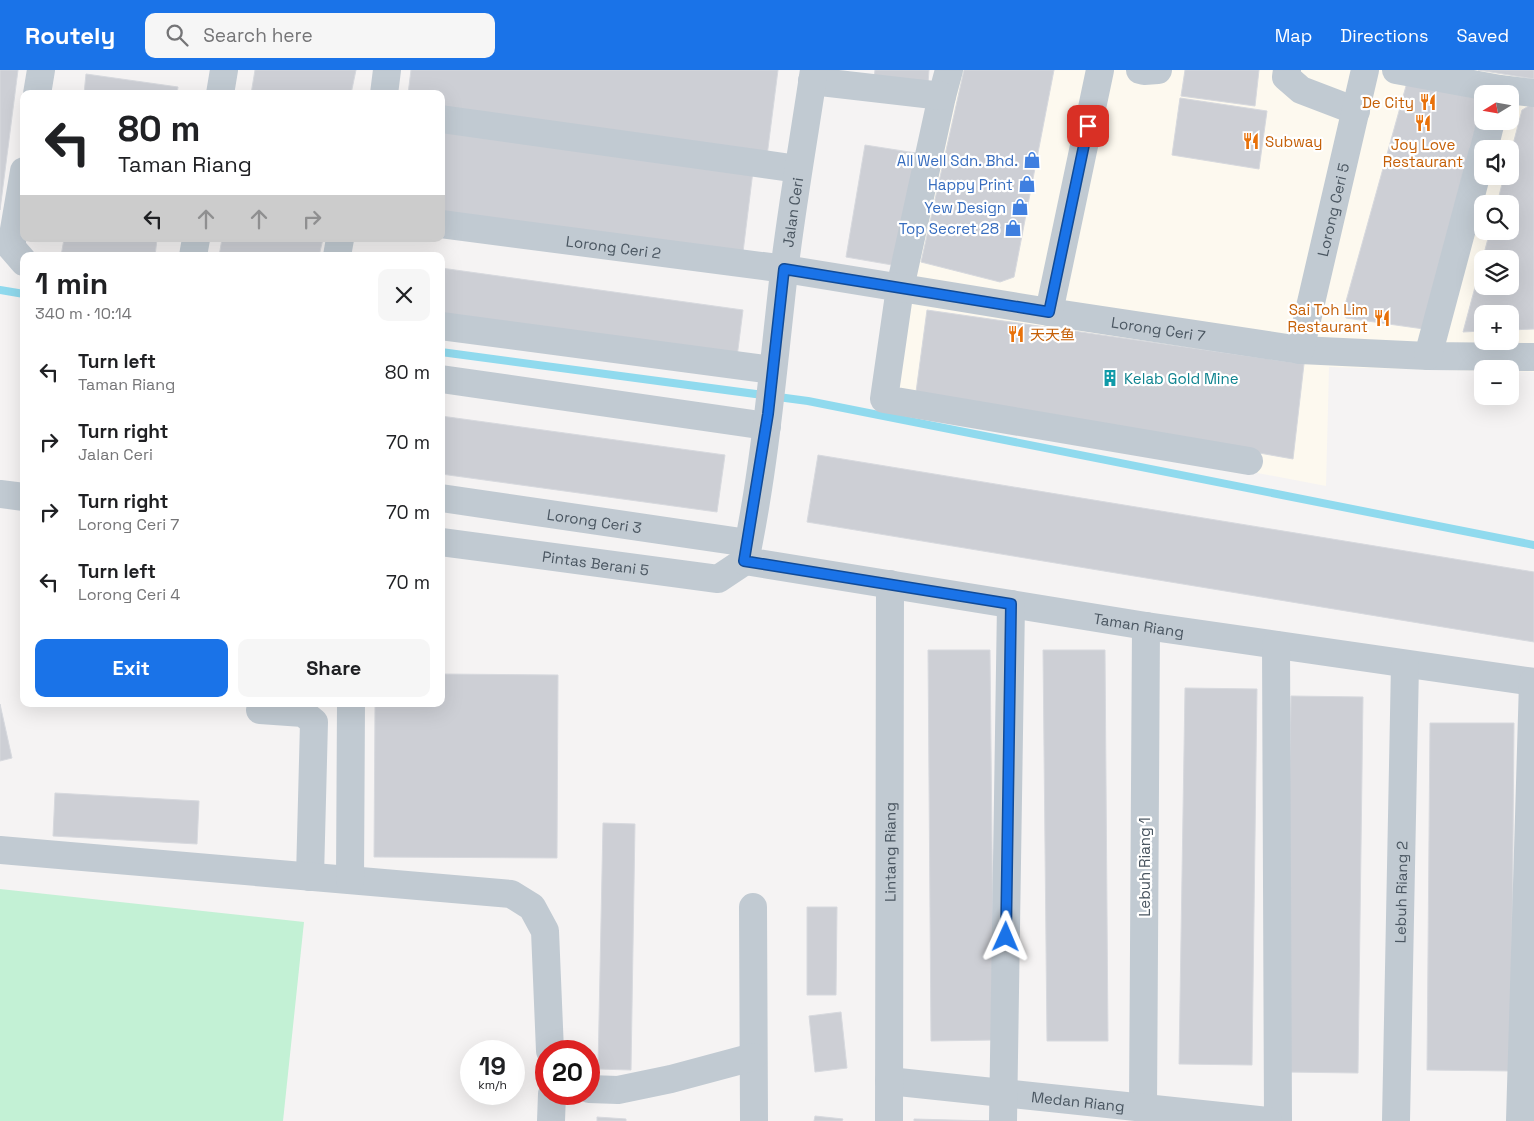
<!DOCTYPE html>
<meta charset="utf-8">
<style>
:root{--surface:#fff;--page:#f6f6f6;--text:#202124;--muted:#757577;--accent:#1a73e8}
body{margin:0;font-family:"Space Grotesk","Noto Sans SC",sans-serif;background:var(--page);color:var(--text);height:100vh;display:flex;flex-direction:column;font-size:19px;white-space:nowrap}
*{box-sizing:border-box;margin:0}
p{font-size:16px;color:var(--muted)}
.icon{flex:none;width:28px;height:28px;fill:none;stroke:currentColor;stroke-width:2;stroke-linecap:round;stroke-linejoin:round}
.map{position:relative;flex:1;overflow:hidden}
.panel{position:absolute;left:20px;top:182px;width:425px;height:455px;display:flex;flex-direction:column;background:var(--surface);border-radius:10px;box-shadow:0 5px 20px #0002}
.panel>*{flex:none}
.banner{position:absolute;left:20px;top:20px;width:425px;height:152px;border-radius:10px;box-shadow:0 5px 20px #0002;background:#fff;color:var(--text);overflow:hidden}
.needle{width:32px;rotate:259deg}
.tools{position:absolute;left:1474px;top:15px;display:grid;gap:10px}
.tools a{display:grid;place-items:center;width:45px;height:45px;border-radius:10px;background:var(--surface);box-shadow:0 5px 20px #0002;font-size:25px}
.speed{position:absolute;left:460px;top:970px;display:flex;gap:10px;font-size:25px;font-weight:700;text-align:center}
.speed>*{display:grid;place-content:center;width:65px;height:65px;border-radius:50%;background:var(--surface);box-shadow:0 5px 20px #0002;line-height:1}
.speed small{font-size:12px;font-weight:400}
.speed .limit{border:8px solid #d22;background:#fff;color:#111}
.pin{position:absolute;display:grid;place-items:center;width:42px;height:42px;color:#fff;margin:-21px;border-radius:10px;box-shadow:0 2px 8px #0006}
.me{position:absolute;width:55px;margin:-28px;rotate:1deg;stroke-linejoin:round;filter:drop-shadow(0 0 4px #0008)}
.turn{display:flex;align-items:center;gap:18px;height:105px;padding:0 15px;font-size:22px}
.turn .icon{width:65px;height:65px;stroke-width:2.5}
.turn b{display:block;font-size:35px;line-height:42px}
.lanes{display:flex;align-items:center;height:48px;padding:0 15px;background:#0003;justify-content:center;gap:25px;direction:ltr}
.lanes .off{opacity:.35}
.round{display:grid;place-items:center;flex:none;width:52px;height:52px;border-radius:10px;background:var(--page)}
.summary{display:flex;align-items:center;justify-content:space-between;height:85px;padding:0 15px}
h1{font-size:30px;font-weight:700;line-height:38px}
.button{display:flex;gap:10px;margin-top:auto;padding:10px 15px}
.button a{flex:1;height:58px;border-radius:10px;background:var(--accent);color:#fff;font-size:20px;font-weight:700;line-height:58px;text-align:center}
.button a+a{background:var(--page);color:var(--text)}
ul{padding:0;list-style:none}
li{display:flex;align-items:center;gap:15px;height:70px;padding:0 15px}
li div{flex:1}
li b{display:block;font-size:19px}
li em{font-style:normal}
header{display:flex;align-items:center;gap:30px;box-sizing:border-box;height:70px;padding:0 25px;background:var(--accent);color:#fff}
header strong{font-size:24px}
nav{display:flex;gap:28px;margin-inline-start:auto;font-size:18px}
.search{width:350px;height:45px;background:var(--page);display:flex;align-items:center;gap:12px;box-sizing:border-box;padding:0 18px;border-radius:10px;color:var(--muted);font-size:19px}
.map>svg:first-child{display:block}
.commercial{fill:#fdf9ef;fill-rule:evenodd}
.green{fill:#c3f1d5}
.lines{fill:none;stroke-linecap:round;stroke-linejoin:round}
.stream{stroke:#90daee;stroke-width:8}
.building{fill:#cdcfd5;stroke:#d7d9de;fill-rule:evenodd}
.minor{stroke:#c1cad2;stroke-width:28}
.route-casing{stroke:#114b97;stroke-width:12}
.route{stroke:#1a73e8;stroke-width:9}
.labels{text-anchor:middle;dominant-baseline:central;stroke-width:4.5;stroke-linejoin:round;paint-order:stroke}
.food-label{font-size:15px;fill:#c56008;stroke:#fff;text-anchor:end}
.shop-label{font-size:15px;fill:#366cbe;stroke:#fff;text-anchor:end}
.street-label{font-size:15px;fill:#4a5661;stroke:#fff}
.culture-label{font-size:15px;fill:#0d838f;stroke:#fff;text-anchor:start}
</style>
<header>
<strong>Routely</strong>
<div class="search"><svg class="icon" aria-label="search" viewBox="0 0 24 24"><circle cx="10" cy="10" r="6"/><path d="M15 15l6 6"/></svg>Search here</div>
<nav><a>Map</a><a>Directions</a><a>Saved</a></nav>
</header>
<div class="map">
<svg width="1534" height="1051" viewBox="0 0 1534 1051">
<rect width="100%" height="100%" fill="#f5f3f3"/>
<path class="commercial" d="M953 0H1534V302L1510 301V299H1482V301L1329 297 1326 416 874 330ZM1482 24H1510V51H1482ZM1482 79H1510V106H1482ZM1482 134H1510V161H1482ZM1482 189H1510V216H1482ZM1482 244H1510V271H1482Z"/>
<polygon class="green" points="0,819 304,852 283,1051 0,1051"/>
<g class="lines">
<g class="stream">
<polyline points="0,220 24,224"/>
<polyline points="441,282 808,331 1534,475"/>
</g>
</g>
<g class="building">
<polygon points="0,0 18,0 0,140"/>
<polygon points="255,0 356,0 351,24 251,24"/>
<polygon points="411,0 778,0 767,86 441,44 441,24 408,24"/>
<polygon points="875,0 929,0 928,14 874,7"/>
<polygon points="964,0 1054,0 1014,207 1000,212 921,192"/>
<polygon points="1185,0 1259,0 1255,36 1181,26"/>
<polygon points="1478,0 1534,0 1534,9"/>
<polygon points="86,4 178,17 177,24 84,24"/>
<polygon points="1412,12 1482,24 1482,51 1431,260 1346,248 1343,242 1406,16"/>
<polygon points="1180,28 1267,41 1259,99 1172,85"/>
<path d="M1534 33V259L1510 260V244H1482V261L1463 262 1490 161H1510V134H1497L1504 106H1510V86L1522 40ZM1482 189H1510V216H1482Z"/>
<polygon points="441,60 753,101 743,182 441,142"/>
<polygon points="865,75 916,83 898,196 846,187"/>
<polygon points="64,169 157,169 155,186 61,186"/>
<polygon points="222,169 323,169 319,186 219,186"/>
<polygon points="441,198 743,240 737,287 441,246"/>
<polygon points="927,240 1304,294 1293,389 916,322"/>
<polygon points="441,346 725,385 717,442 441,404"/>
<polygon points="818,385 1534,502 1534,572 807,452"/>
<polygon points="928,580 990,580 994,970 931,971"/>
<polygon points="1043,580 1105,580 1108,971 1047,971"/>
<polygon points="441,604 558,605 557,788 374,787 375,634 441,634"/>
<polygon points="1185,618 1257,619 1252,995 1179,994"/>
<polygon points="1291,626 1363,627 1358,1003 1285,1002"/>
<polygon points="0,634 12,688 0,691"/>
<polygon points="1430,653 1514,653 1511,1001 1427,1000"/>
<polygon points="55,723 199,731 197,774 53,766"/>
<polygon points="603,753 635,754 631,1000 598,999"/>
<polygon points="807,837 837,837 836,925 807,925"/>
<polygon points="841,942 847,998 815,1002 809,946"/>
<polygon points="815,1046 843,1049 842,1051 814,1051"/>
<polygon points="597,1047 626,1049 626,1051 597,1051"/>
<polygon points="914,1049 991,1051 914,1051"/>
</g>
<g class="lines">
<g class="minor">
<polyline points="949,0 942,26 900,218 884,329 1249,391"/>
<polyline points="1140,0 1144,1 1158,0"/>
<polyline points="1287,0 1286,7 1301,20 1356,41"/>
<polyline points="1396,0 1500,19 1534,23"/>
<polyline points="812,11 942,26"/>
<polyline points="37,24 41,0"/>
<polyline points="220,24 224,0"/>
<polyline points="384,24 387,0"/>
<polyline points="441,49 798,99"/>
<polyline points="1484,79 1491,51"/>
<polyline points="24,101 11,177 24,192"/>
<path id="s1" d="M441 154 785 199 1049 242 1300 280 1428 286 1534 287"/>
<polyline points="193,186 196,169"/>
<polyline points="337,186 340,169"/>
<polyline points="1049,242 1100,0"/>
<polyline points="441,256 773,300"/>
<path id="s2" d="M1300 280 1365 0"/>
<polyline points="1428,286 1482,84"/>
<polyline points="441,309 767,356"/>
<polyline points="0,424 24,427"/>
<path id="s3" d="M441 428 748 473"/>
<path id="s4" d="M441 472 718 509 745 491"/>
<path id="s5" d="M745 491 1146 556 1534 612"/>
<path id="s6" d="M745 491C765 396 773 299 784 202 792 135 804 68 814 0"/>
<polyline points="1146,556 1143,1038 1156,1051"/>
<polyline points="1276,575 1278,1051"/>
<polyline points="260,640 303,643 314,652 310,807"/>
<polyline points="0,780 511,824 532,837 545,861 550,981"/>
<polyline points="350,810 351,634"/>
<polyline points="753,837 754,1051"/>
<path id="s7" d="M889 1011 1268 1051"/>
<polyline points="589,1019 618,1020 671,1009 753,987"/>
<polyline points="551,1051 552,1024"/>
<path id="s8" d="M889 1051 890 514"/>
<polyline points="1003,1051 1011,534"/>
<path id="s9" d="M1396 1051 1405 594"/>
<polyline points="1520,1051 1533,612"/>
</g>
</g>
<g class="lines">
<g class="route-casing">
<polyline id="route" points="1006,867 1011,534 744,491 768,344 784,199 1049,242 1088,56"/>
</g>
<use href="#route" class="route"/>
</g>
<defs>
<g id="restaurant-bare" transform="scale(1.35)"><path d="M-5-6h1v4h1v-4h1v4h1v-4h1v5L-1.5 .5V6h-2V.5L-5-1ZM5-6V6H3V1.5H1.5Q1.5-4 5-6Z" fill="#e8710a" stroke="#fff" stroke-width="2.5" paint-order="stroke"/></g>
<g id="shop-bare" transform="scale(1.35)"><path d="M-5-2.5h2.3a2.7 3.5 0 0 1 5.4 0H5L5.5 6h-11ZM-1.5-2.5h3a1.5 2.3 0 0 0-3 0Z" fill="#3f7fe0" stroke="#fff" stroke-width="2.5" paint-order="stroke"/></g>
<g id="building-bare" transform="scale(1.35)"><path d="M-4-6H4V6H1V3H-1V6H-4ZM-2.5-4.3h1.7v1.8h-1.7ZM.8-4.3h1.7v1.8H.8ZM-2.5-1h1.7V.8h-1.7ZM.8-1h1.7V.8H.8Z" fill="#0f9aa8" stroke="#fff" stroke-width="2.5" paint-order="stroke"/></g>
</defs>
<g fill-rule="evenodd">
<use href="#restaurant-bare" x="1428" y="32"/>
<use href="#restaurant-bare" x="1423" y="53"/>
<use href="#restaurant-bare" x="1251" y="71"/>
<use href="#shop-bare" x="1032" y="90"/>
<use href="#shop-bare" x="1027" y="114"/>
<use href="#shop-bare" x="1020" y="137"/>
<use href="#shop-bare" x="1013" y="158"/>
<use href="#restaurant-bare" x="1382" y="248"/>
<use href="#restaurant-bare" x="1016" y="264"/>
<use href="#building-bare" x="1110" y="308"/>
</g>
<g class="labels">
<g class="food-label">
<text x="1414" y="32">De City</text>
<text x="1265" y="71" text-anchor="start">Subway</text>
<text x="1423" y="74" text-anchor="middle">Joy Love<tspan x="1423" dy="17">Restaurant</tspan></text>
<text x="1368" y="239">Sai Toh Lim<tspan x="1368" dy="17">Restaurant</tspan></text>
<text x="1030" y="264" text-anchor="start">天天鱼</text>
</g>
<g class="shop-label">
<text x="1018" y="90">All Well Sdn. Bhd.</text>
<text x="1013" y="114">Happy Print</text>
<text x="1006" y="137">Yew Design</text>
<text x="999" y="158">Top Secret 28</text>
</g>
<g class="street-label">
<text stroke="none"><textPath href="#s2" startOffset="144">Lorong Ceri 5</textPath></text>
<text stroke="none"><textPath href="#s6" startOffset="352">Jalan Ceri</textPath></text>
<text stroke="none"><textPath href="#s1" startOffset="174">Lorong Ceri 2</textPath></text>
<text stroke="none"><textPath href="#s1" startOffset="725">Lorong Ceri 7</textPath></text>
<text stroke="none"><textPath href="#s3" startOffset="155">Lorong Ceri 3</textPath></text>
<text stroke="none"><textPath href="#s4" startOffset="156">Pintas Berani 5</textPath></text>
<text stroke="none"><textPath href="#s5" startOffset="399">Taman Riang</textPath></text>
<text stroke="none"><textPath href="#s8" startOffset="269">Lintang Riang</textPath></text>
<text transform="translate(1144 797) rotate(-90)">Lebuh Riang 1</text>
<text stroke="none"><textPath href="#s9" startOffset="229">Lebuh Riang 2</textPath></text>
<text stroke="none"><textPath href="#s7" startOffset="190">Medan Riang</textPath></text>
</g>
<g class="culture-label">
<text x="1124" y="308">Kelab Gold Mine</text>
</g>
</g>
</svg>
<div class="tools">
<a><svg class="needle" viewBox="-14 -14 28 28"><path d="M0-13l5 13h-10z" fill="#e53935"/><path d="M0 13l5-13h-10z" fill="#757577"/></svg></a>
<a><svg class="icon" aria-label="sound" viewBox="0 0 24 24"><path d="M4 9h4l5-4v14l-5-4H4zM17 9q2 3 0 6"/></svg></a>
<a><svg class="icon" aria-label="search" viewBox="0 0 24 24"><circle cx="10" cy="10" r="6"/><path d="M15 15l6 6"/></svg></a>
<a><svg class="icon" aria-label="layers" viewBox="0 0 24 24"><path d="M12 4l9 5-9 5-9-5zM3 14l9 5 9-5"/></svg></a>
<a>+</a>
<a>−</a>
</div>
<div class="speed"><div>19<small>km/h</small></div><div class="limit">20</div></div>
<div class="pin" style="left:1088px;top:56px;background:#d93025"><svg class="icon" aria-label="arrive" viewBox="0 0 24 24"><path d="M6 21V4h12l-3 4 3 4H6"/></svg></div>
<svg class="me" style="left:1006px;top:867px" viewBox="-20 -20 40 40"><path d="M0-17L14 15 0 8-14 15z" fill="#1a73e8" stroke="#fff" stroke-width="4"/></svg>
<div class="banner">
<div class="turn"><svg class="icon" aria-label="left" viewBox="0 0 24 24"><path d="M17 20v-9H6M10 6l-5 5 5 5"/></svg><div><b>80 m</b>Taman Riang</div></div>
<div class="lanes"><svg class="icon" aria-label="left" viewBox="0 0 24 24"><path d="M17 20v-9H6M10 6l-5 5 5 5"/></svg><svg class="icon off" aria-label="ahead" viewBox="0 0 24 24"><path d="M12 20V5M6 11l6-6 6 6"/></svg><svg class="icon off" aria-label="ahead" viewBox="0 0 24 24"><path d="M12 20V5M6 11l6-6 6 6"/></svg><svg class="icon off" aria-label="right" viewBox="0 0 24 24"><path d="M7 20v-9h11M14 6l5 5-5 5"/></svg></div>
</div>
<section class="panel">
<div class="summary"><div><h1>1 min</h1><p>340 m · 10:14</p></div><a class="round"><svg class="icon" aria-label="close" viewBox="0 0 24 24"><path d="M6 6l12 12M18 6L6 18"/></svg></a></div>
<ul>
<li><svg class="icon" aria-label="left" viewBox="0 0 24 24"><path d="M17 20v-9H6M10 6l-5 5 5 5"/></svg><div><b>Turn left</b><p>Taman Riang</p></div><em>80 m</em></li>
<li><svg class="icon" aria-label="right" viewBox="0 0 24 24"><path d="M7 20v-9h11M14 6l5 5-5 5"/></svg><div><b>Turn right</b><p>Jalan Ceri</p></div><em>70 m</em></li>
<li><svg class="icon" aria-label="right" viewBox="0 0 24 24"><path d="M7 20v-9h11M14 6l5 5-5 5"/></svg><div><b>Turn right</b><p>Lorong Ceri 7</p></div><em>70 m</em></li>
<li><svg class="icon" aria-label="left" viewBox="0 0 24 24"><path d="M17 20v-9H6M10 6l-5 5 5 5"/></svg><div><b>Turn left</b><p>Lorong Ceri 4</p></div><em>70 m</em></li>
</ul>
<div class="button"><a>Exit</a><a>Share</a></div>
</section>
</div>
